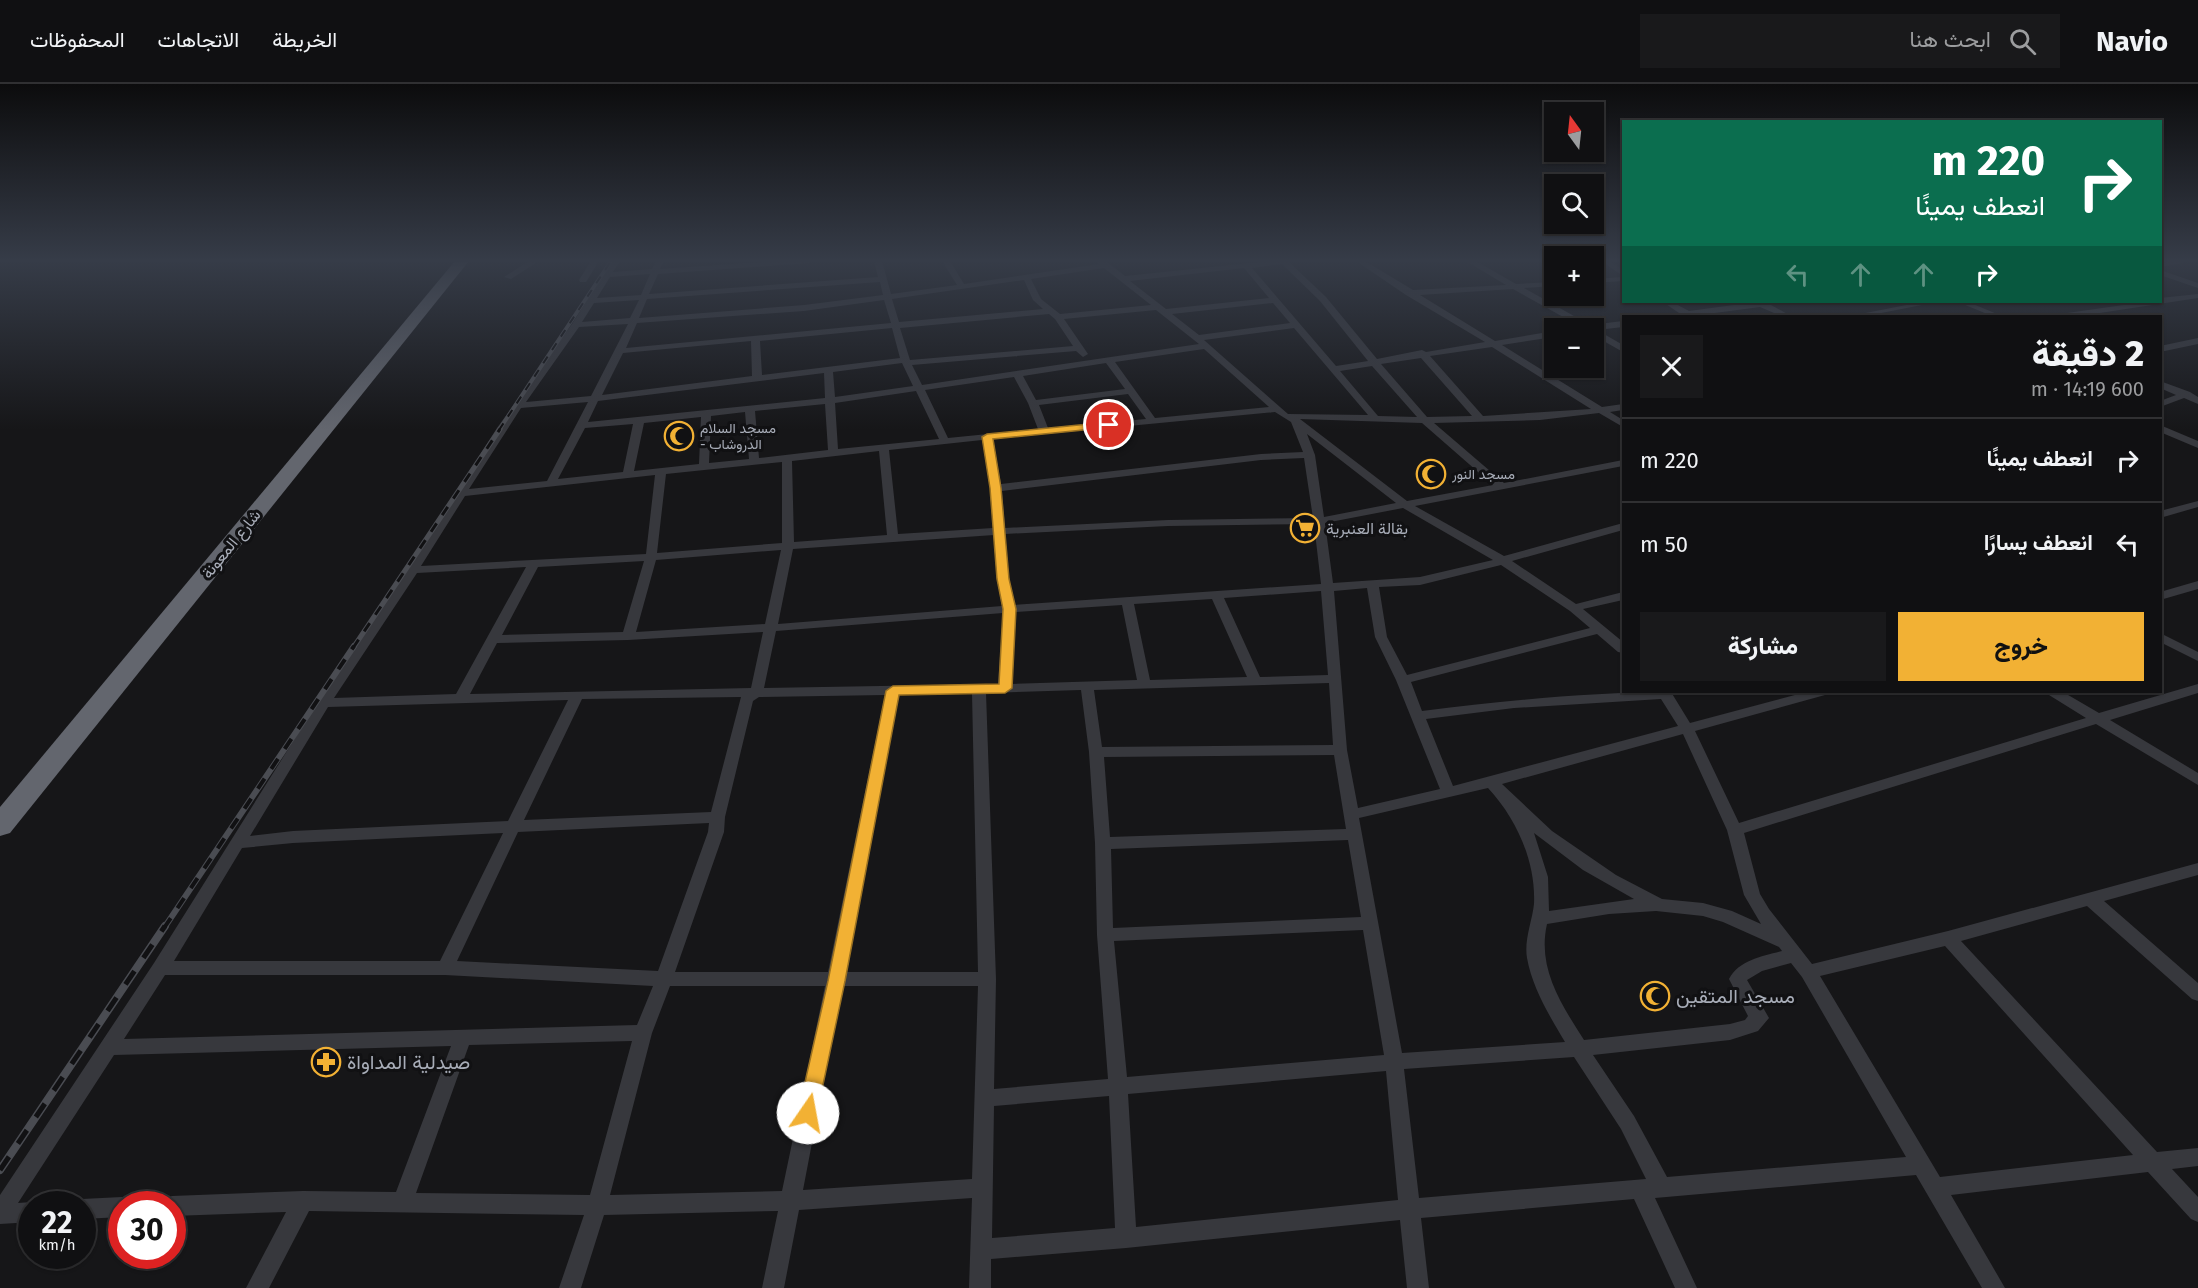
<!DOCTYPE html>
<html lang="ar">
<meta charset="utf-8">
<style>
:root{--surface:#101012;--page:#19191b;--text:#f1f3f6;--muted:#9c9d9f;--line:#303032;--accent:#f2b134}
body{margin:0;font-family:"Fira Sans",Vazirmatn,sans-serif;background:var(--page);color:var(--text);direction:rtl;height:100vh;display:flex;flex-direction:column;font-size:22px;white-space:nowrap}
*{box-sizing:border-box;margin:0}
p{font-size:20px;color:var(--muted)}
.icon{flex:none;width:33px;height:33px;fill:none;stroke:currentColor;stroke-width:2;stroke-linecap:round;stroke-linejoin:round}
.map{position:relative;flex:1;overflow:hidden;direction:ltr}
.drawer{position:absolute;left:1622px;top:231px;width:540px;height:378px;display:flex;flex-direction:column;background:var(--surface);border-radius:0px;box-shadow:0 2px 4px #0004,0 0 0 2px var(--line);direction:rtl}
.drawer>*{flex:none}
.guide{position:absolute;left:1622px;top:36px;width:540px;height:183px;border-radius:0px;box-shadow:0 2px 4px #0004,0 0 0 2px var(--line);direction:rtl;background:#0b6e4f;color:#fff;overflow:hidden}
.needle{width:39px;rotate:345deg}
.tools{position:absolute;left:1544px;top:18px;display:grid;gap:12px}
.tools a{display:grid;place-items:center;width:60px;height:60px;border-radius:0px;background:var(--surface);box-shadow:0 2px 4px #0004,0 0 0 2px var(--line);font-size:30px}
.speed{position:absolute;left:18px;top:1107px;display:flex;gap:12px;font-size:30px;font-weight:700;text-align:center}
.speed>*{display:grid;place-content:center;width:78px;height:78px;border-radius:50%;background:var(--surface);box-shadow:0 2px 4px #0004,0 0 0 2px var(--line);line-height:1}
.speed small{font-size:15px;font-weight:400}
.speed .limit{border:9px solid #d22;background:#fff;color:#111}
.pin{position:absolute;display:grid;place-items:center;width:51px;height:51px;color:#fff;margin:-26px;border:3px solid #fff;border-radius:50%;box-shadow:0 2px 6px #0007}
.me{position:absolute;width:66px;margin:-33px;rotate:12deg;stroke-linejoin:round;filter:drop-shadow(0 0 4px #0008)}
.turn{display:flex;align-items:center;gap:21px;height:126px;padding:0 18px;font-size:27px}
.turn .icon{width:78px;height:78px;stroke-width:2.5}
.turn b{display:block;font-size:42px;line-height:51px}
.lanes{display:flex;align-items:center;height:57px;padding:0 18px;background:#0003;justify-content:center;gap:30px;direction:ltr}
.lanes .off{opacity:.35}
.round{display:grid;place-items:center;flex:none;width:63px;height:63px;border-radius:0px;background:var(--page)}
.headline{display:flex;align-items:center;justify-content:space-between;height:102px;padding:0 18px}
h1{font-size:36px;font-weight:800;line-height:45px}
.primary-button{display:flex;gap:12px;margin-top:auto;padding:12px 18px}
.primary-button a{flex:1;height:69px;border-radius:0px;background:var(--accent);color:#111;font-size:24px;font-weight:800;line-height:69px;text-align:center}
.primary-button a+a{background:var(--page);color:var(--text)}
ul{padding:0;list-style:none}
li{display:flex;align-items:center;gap:18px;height:84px;padding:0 18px;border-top:2px solid var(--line)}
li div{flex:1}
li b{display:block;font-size:22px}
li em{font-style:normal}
header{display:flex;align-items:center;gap:36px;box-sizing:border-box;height:84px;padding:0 30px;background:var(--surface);border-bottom:2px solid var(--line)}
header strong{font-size:28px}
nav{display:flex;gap:33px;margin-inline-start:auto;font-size:21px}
.search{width:420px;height:54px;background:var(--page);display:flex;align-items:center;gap:15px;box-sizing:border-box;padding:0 21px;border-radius:0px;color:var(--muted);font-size:22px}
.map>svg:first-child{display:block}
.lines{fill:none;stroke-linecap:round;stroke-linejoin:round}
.street{fill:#37383d;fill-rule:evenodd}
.highway{fill:#63666e;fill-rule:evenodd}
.rail-far3-casing{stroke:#4a4c52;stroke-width:4}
.rail-far2-casing{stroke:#4a4c52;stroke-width:5}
.rail-far1-casing{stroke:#4a4c52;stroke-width:6}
.rail-casing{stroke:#4a4c52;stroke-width:8}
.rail-far3{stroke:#111113;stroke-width:2;stroke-dasharray:8;stroke-linecap:butt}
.rail-far2{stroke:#111113;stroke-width:3;stroke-dasharray:10;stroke-linecap:butt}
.rail-far1{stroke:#111113;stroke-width:4;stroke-dasharray:12;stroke-linecap:butt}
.rail{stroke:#111113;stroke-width:5;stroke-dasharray:16;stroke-linecap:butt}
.route{fill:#f2b134;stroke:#9d7322;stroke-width:1.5}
.labels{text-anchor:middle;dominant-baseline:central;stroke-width:6;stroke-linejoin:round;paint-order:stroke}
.far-poi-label{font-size:14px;fill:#a8adb8;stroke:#111113;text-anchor:start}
.poi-label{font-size:16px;fill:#a8adb8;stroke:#111113;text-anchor:start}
.street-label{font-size:16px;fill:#a8adb8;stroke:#111113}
.near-poi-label{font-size:20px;fill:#a8adb8;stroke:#111113;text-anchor:start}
</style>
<header>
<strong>Navio</strong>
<div class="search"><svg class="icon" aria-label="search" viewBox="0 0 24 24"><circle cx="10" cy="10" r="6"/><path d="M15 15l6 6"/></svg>ابحث هنا</div>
<nav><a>الخريطة</a><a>الاتجاهات</a><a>المحفوظات</a></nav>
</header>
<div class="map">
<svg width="2198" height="1204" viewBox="0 0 2198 1204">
<rect width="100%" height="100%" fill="#161618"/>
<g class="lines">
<g class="street">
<polygon points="529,177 539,177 511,195 504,193"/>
<polygon points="591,177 599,177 586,198 580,198 579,196"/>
<path d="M612 177H620L613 188 652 185 656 177H664L660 185 775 177H813L809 179 658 190 649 210 878 193 874 177H882L891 210 957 201 942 177H950L964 200 1099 180 1097 177H1106L1125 192 1269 177H1295L1290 179 1326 213 1377 275 1422 266 1426 268 1485 258 1406 211 1356 177H1365L1413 206 1506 201 1466 177H1476L1516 200 1554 198V202L1524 204 1590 241 1623 237V243L1597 246 1623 261V268L1593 251V244H1583L1513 205 1420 211 1495 257 1554 247V253L1502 261 1602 323 1623 320V326L1610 328 1623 336V343L1599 329 1540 336 1434 339 1504 399 1623 376V382L1415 422 1504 472 1623 439V446L1512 477 1576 520 1623 508V516L1583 525 1623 558V569L1618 568 1597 550 1411 598 1422 627C1505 617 1588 608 1671 608L1690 639 1806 608H1826L1825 611 1695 647 1739 739 2086 634 2049 611 2048 608H2063L2099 629 2198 600V609L2110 636 2198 689V701L2096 640 1744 749 1760 810 1769 825 1812 880 1948 847 2198 779V791L2104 817 2198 899V917L2192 915 2087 822 1961 857 2157 1068 2198 1064V1082L2172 1085 2198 1113V1138L2191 1135 2148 1088 1951 1111 2005 1204H1982L1916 1091 1655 1114 1697 1204H1675L1634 1115 1421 1134 1429 1204H1407L1400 1136 1126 1164 991 1175V1204H969L972 1114 799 1126 784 1204H762L778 1127 604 1131 581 1204H559L584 1131 309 1127 269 1204H246L286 1128 172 1132V1120H162L165 1115 172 1112 303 1107 396 1108 451 962 114 971 18 1119 32 1118 38 1120H32V1138L0 1140V1111L154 879 319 616 407 486 497 344 572 240ZM1282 180 1320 217 1368 277 1336 282 1252 184ZM1104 184 1151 221 1060 230 1041 215 1031 195ZM1244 184 1269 214 1166 225 1130 197ZM650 190 641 211 597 214 610 193ZM1024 196 1033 216 1043 225 899 238 892 215ZM880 198 883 211 804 221 639 234 647 215ZM639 216 630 234 582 238 594 219ZM884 216 891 239 626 264 637 239 804 227ZM1273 219 1290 239 1199 251 1172 230ZM1156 226 1199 260 922 301 912 281 1076 267 1083 273 1088 270 1064 235ZM1049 230 1055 235 1073 262 910 276 900 244ZM628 240 591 312 526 318 579 243ZM892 244 900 274 762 291 760 257ZM1294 244 1368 331 1288 330 1204 256ZM751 257 752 292 602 311 623 269ZM1492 263 1591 325 1483 332 1430 272ZM1204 265 1269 323 1155 334 1115 278ZM1421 274 1472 332 1427 333 1381 280ZM902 279 913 302 835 313 833 288ZM1106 279 1125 305 1036 316 1023 292ZM1372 282 1417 333 1378 332 1340 287ZM824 289 825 314 588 338 598 317ZM1014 293 1028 319 1038 345 948 354 925 306ZM916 307 939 355 838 365 835 319ZM1128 310 1146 335 1048 344 1039 321ZM588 318 547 397 469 405 521 324ZM825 320 828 366 759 374 755 327ZM745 328 749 375 709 379 711 332ZM1275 328 1291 338 1303 368 1261 370 1001 400 993 355ZM701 333 699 380 634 387 644 339ZM1300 335 1422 339 1493 401 1407 417ZM633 340 623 388 558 395 585 344ZM1307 350 1396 419 1324 433 1315 371ZM982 356 991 404 993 444 898 450 889 366ZM879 367 887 451 794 458 792 377ZM1304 374 1313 434 1168 436 1005 444 1002 407 1261 376ZM782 378V459L657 469 666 390ZM655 391 646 470 421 482 465 412ZM1403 424 1493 476 1420 493 1333 499 1325 439ZM1314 440 1321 500 1014 521 1009 495 1005 450 1168 442ZM994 451 997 495 1002 522 778 540 793 465ZM781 466 765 540 636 548 656 476ZM644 477 623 548 502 551 538 483ZM1501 481 1570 527 1590 544 1407 591 1387 553 1379 503 1420 501ZM526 483 456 610 334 614 417 489ZM1367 504 1375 553 1396 596 1440 705 1358 724 1347 666 1334 507ZM1321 507 1328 591 1260 593 1224 514ZM1212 515 1247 593 1150 596 1134 520ZM1122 521 1137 596 1012 600 1015 528ZM1003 529 998 600 764 604 776 547ZM763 548 751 604 470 610 497 559 628 556ZM1329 599 1333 661 1102 663 1094 606ZM1081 606 1089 668 1095 759 1097 851 1108 995 994 1005 996 895 986 609ZM972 609 978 888H845L899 611ZM885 611 828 888H675L724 748 725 733 753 617 759 613ZM741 613 711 728 524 736 582 615ZM1661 615 1678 642 1453 702 1426 635 1514 624ZM568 616 508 737 293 747 250 752 328 623ZM1683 650 1727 746 1744 811 1761 840 1732 827 1703 819 1662 815 1616 791 1552 747 1502 700ZM1334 671 1346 745 1110 753 1104 673ZM1488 704C1516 734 1536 777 1534 820 1532 838 1524 856 1527 874 1532 903 1550 933 1565 958L1402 969 1359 734ZM709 739 708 748 658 887 457 877 518 748ZM503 749 440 877H174L242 764 293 759ZM1534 749 1583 786 1634 815 1549 827 1548 793ZM1348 756 1361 833 1113 844 1111 765ZM1656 827 1703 832 1723 838 1779 863 1782 867C1763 872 1739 876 1729 895L1748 932 1745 936 1730 940 1584 956C1561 920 1537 884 1547 840L1609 830ZM1363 846 1384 971 1127 993 1114 857ZM1945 862 2133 1071 1940 1093 1820 892ZM1791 879 1802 893 1906 1073 1667 1093 1634 1032 1593 971 1730 956 1758 947 1769 934 1747 896 1762 887ZM165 891H445L653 902 637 941 124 955ZM670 902H825L782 1107 610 1111 652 949ZM842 902H978L972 1095 803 1106ZM632 957 590 1111 416 1109 469 961ZM1574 973 1621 1045 1646 1095 1419 1114 1404 985ZM1386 987 1398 1116 1136 1143 1128 1010ZM1109 1012 1115 1144 992 1154 994 1022Z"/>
<polygon points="1601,177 1610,177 1623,186 1623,192"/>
<polygon points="2172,177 2194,177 2160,183 2160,179"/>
<polygon points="2160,186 2198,199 2198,204 2160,191"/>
<polygon points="1623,193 1623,197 1593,199 1593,195"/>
<polygon points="2198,210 2198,214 2080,232 2063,232 2067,229 2145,218 2160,218 2160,214"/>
<polygon points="1663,218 1672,218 1689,227 1756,218 1780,218 1779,220 1771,221 1791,232 1781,232 1760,223 1692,232 1669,232 1670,230 1679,229"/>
<polygon points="1922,218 1937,218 1866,232 1850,232"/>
<polygon points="1958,218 1968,218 2002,232 1992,232"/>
<polygon points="2198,254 2198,260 2160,268 2160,262"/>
<polygon points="2160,297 2190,308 2198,313 2198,320 2184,314 2160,323 2160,317 2176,311 2160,304"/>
<polygon points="2160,341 2198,357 2198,364 2160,348"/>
<polygon points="2198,417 2198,423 2160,434 2160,427"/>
<polygon points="2198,497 2198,505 2160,516 2160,508"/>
<polygon points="2160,549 2198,568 2198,577 2160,558"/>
<polygon points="122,1113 129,1116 131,1120 122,1120 122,1133 82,1135 82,1120 74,1120 82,1115"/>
</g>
<polygon class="highway" points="455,177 469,177 10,749 0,752 0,723"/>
<g class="rail-far3-casing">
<polyline id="rail-far3" points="499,346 611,177"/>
</g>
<g class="rail-far2-casing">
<polyline id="rail-far2" points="353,564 500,345"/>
</g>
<g class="rail-far1-casing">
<polyline id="rail-far1" points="164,844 354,562"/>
</g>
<g class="rail-casing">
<polyline id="rail" points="0,1086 165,842"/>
</g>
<use href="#rail-far3" class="rail-far3"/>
<use href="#rail-far2" class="rail-far2"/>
<use href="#rail-far1" class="rail-far1"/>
<use href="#rail" class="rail"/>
</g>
<linearGradient id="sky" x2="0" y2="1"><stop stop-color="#0c0c0d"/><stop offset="0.51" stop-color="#363c48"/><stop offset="1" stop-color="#363c48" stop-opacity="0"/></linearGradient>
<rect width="2198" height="346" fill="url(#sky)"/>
<polygon class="route" points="1109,338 1113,339 1113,343 993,355 1001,404 1009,495 1016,525 1012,604 1005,609 899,611 845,897 817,1029 814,1035 808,1038 801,1035 798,1029 828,897 886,607 893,602 999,600 1003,525 997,495 990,404 982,353 987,350"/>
<defs>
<g id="mosque-ring" transform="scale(1.5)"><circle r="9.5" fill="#111113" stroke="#f2b134" stroke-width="1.5"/><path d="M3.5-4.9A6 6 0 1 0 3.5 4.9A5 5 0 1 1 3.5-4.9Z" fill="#f2b134"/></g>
<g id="supermarket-ring" transform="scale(1.5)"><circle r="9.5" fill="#111113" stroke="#f2b134" stroke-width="1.5"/><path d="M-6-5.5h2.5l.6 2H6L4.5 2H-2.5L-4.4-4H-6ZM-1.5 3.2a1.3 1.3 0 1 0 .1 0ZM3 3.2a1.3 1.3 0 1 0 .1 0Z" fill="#f2b134"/></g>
<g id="pharmacy-ring" transform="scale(1.5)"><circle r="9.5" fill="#111113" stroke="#f2b134" stroke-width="1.5"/><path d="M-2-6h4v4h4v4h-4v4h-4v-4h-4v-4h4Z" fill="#f2b134"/></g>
</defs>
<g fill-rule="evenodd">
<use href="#mosque-ring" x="679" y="352"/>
<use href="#mosque-ring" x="1431" y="390"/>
<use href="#supermarket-ring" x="1305" y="444"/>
<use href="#mosque-ring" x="1655" y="912"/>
<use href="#pharmacy-ring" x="326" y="978"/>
</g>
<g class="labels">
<g class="far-poi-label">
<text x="700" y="344">مسجد السلام<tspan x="700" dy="16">- الدروشاب</tspan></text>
<text x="1452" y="390">مسجد النور</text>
</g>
<g class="poi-label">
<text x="1326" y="444">بقالة العنبرية</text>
</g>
<g class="street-label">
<text transform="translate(231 460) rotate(-51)">شارع المعونة</text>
</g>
<g class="near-poi-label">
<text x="1676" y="912">مسجد المتقين</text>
<text x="347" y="978">صيدلية المداواة</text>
</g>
</g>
</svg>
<div class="tools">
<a><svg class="needle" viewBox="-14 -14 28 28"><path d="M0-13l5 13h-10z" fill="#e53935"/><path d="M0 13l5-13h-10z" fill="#9c9d9f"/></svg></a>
<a><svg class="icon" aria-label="search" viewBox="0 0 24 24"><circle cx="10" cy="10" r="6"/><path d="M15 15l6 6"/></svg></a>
<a>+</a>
<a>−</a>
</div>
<div class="speed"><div>22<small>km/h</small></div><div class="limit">30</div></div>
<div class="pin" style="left:1109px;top:341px;background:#d93025"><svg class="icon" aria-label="arrive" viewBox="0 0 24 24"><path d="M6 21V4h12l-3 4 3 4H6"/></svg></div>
<svg class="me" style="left:808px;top:1029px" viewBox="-20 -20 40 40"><circle r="19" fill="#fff"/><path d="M0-13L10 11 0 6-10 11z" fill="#f2b134"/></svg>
<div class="guide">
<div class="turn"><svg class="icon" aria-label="right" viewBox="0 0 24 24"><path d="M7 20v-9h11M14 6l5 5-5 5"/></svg><div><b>220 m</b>انعطف يمينًا</div></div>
<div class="lanes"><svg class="icon off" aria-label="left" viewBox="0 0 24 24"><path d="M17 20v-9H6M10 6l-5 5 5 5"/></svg><svg class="icon off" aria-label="ahead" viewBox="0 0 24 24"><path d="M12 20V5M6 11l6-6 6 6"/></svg><svg class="icon off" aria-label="ahead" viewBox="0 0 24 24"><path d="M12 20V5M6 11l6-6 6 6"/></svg><svg class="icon" aria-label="right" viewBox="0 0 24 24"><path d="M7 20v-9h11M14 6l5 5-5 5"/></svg></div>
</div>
<section class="drawer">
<div class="headline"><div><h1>2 دقيقة</h1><p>600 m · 14:19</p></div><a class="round"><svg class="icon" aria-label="close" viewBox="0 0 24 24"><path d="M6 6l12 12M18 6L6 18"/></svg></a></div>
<ul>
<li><svg class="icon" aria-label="right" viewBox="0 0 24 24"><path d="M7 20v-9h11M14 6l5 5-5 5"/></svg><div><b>انعطف يمينًا</b></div><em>220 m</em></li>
<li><svg class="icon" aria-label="left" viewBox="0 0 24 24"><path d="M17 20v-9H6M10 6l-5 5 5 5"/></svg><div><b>انعطف يسارًا</b></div><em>50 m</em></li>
</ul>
<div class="primary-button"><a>خروج</a><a>مشاركة</a></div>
</section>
</div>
